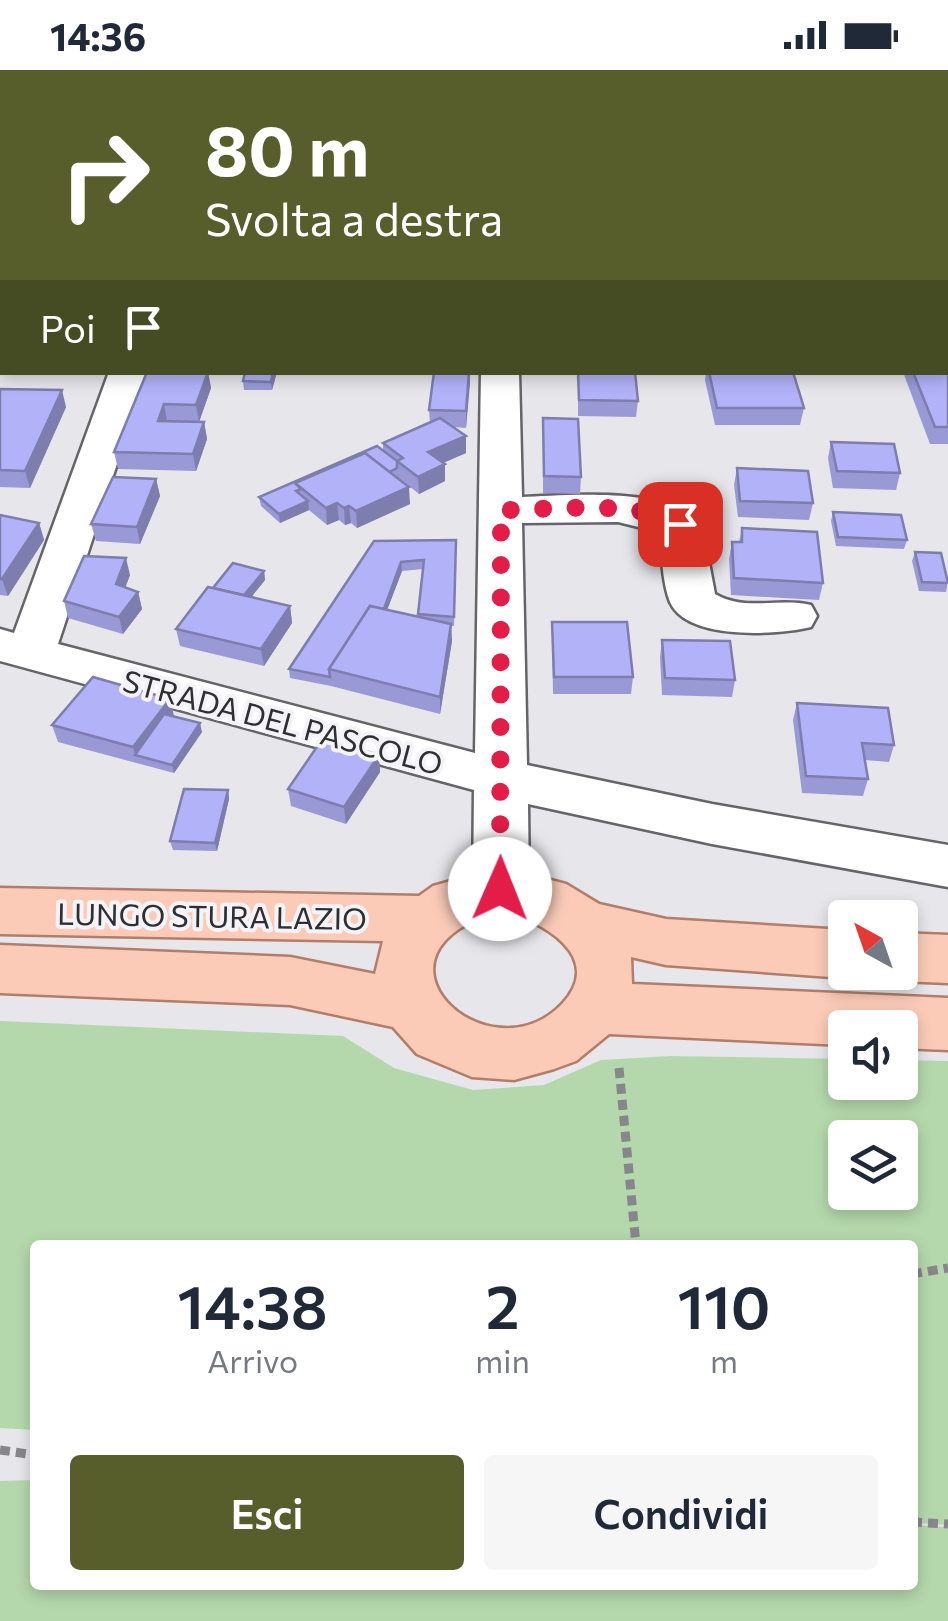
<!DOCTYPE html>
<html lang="it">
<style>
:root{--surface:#fff;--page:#f6f6f7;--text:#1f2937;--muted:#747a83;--accent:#575e2c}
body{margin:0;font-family:Commissioner,sans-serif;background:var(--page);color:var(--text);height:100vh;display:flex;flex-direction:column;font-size:38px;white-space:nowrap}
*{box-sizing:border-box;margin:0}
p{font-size:32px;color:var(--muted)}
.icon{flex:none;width:55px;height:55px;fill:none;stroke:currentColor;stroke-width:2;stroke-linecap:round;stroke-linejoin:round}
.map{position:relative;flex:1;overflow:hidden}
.details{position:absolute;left:30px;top:1170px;width:888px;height:350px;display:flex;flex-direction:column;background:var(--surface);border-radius:10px;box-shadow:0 5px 15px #0003}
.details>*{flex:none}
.hud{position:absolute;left:0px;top:0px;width:950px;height:305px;box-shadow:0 5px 15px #0003;background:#575e2c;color:#fff;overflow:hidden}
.needle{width:65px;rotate:320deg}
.fabs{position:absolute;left:828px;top:830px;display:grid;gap:20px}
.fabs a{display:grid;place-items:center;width:90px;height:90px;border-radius:10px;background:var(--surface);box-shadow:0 5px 15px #0003;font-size:50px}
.pin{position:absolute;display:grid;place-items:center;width:85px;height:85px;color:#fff;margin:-42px;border-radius:20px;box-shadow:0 5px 15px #0006}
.me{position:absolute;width:110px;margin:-55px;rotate:1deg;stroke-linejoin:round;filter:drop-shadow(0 0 8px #0008)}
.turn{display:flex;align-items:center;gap:35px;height:210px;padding:0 40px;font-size:45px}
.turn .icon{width:130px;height:130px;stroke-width:2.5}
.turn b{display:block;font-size:70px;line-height:85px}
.then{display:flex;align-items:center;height:95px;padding:0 40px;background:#0003;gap:20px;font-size:38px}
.eta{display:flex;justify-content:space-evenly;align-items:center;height:170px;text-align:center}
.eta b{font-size:60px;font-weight:600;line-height:70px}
.button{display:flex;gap:20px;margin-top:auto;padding:20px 40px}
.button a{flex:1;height:115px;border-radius:10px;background:var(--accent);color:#fff;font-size:40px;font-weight:600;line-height:115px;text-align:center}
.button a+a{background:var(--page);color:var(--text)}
.status{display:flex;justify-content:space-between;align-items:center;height:70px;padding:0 50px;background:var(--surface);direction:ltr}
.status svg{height:28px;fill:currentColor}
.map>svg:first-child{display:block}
.green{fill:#b4d8ac;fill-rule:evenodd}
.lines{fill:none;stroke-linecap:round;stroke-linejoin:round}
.minor-casing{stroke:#656569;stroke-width:5}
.primary-casing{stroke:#b27e6a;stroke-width:5}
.path{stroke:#87878b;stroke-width:9;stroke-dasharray:10 6;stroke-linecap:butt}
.minor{fill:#fff;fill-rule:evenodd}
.primary{fill:#fbcbb8;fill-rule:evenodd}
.wall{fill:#9999d6;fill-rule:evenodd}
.shaded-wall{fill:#7d7dae}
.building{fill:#b2b2f9;stroke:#7d7dae;stroke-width:2.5}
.route{stroke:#e11d48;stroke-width:18;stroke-dasharray:0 32.4}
.labels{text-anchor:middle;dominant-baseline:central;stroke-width:8;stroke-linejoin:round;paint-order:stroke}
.street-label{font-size:30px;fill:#2f2f31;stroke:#f3f3f8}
</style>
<div class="status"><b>14:36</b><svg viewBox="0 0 49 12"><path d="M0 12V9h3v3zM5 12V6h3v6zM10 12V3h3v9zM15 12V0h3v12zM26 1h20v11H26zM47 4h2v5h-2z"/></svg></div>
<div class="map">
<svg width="948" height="1551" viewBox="0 0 948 1551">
<rect width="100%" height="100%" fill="#e6e6eb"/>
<g class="green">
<path d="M0 951 343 966 394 998 473 1020 544 1015 601 990 671 986 845 989V1012H900V990L948 991V1455L913 1453 912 1175H35V1360L0 1358ZM845 1068H900V1122H845Z"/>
<polygon points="35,1410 35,1515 912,1515 913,1455 948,1457 948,1551 0,1551 0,1411"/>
</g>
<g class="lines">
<g class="minor-casing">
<path id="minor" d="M109 302H147L58 574 475 683 481 302H519L522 427C565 425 675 416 702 455L715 524C745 542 779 527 811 535L817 546 811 557C778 565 687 571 670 532 662 512 662 483 659 462L618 452 522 453 527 695 712 734 948 775V817L712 774 528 734 529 819 521 834 501 841 481 834 473 819 474 720 0 591V559L14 563Z"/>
</g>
<g class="primary-casing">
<g id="primary">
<path d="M501 797 566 814 599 834 666 849 845 860V902H861L845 908 666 895 631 887 632 914 948 928V980L900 978V958H845V975L609 964 576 991 554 999 514 1010 472 1007 417 984 393 957 290 935 0 923V875L290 887 375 904 383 871 0 864V818L419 826 433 816ZM501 841C540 850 607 886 562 934 488 1011 350 883 501 841Z"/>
<polygon points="900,863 948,865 948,913 900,911 879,904 900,902"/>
</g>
</g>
<g class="path">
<polyline points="619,998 636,1175"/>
<polyline points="912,1204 948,1198"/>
<polyline points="0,1380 35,1385"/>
<polyline points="912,1452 948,1454"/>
</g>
<use href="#minor" class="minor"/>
<use href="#primary" class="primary"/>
</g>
<g class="wall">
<polygon points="39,0 114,0 113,2 37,2"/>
<polygon points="157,0 219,0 218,2 158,2"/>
<polygon points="251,0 300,0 299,2 251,2"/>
<rect x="572" y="0" width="55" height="2"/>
<polygon points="948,296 948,374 930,374 903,302 948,302"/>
<polygon points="44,302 90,302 89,305"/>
<polygon points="147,302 208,302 211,318 199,352 204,352 207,369 196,401 118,399 114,382"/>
<polygon points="245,302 277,302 272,320 244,320 243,311"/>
<polygon points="470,302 466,358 454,357 466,366 466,383 443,393 445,394 445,411 419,424 398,407 410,434 357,458 351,453 345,455 339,450 327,455 309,440 280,453 261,436 259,427 383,381 383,373 430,353 429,340"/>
<polygon points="578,302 638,331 636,347 578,346"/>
<polygon points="706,302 793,302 804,338 800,355 715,355 705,310"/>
<polygon points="0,319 66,337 30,418 0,417"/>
<polygon points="543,348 581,407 580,424 543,423"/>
<polygon points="831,372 900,403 896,420 833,418 828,388"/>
<polygon points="737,398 813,433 809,450 738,447 734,415"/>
<polygon points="156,409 160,426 140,474 96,471 91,454"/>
<polygon points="833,442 907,470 904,479 836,476 831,451"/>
<polygon points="0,445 39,453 44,470 8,526 0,525"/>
<polygon points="742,458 823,513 819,530 731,525 729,489 732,472 739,472"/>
<path d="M456 470 454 556H451L452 571 440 644 331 616 290 608 289 599 374 471ZM423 499 418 547 387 540 402 501Z"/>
<polygon points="915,482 948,511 946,522 919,521 912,491"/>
<polygon points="264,501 265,510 251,527 290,536 292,553 264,596 180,576 176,559 213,518"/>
<polygon points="130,505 125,518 138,522 142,539 123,564 68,548 64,531"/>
<polygon points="552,552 633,607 631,624 553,624"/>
<polygon points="662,570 735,610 732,627 662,625 660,587"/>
<polygon points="797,633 894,675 889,692 865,690 868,709 863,726 802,723 793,650"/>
<polygon points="173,646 202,662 174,703 58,672 52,655"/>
<polygon points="379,685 380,702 346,754 291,736 288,719"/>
<polygon points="228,720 229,729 217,781 173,780 170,771"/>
</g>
<g class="shaded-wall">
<polygon points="208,302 211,318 199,352 196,335"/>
<polygon points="273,302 277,302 272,320 271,312"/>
<polygon points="470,302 470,314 466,358 466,341"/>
<polygon points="62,320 66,337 30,418 25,401"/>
<polygon points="164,334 167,351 158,351"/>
<polygon points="204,352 207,369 196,401 193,384"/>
<polygon points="466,366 466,383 429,399 428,382"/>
<polygon points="445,394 445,411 419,424 418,407"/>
<polygon points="156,409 160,426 140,474 137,457"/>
<polygon points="409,417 410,434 357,458 356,441"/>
<polygon points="308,431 309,440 280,453 279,444"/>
<polygon points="337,433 339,450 327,455 326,438"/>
<polygon points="349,436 351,453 345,455 344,438"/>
<polygon points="39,453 44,470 8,526 2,509"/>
<polygon points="126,488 130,505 120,531 116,514"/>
<polygon points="401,492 402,501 381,556 381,547"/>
<polygon points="264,501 265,510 245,535 244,526"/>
<polygon points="138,522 142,539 123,564 119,547"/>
<polygon points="290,536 292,553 264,596 261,579"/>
<polygon points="451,554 452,571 440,644 440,627"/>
<polygon points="170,629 174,646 143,687 135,685 133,677"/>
<polygon points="200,653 202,662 174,703 172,695"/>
<polygon points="379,685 380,702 346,754 344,737"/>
<polygon points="228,720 229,729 217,781 215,773"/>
</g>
<g class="building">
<polygon points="39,0 62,0 60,2 37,2"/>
<polygon points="323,0 338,0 337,2 322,2"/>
<polygon points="356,0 403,0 403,2 418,2 356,2"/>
<polygon points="948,296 948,357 935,357 913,302 948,302"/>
<polygon points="147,302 208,302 196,335 164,334 158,351 204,352 193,384 114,382"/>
<polygon points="245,302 273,302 271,312 243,311"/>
<polygon points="434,302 469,302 466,341 429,340"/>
<polygon points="578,302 635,302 638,331 579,330"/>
<polygon points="709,302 793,302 804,338 717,338"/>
<polygon points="0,319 62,320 25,401 0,400"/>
<polygon points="440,348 466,366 428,382 445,394 418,407 397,391 403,388 383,373"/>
<polygon points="543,348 578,349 581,407 544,406"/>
<polygon points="831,372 894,374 900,403 837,401"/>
<polygon points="377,376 397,391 397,398 389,402 365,383 295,413 301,419 296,421 308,431 279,444 259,427"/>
<polygon points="365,383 409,417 356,441 349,436 344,438 337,433 326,438 295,413"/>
<polygon points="737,398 808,401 813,433 740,431"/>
<polygon points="113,407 156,409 137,457 91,454"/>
<polygon points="833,442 901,445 907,470 838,467"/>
<polygon points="0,445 39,453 2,509 0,509"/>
<polygon points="742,458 817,462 823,513 734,508 732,472 742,472"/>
<polygon points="456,470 454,547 418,544 424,490 401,492 384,539 370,536 329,599 330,607 289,599 374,471"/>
<polygon points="915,482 941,483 948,513 922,512"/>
<polygon points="84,486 126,488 116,514 138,522 119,547 64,531"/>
<polygon points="233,493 264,501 244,525 213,518"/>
<polygon points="208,517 290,536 261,579 176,559"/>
<polygon points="370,536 451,554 440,627 329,599"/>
<polygon points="552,552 627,552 633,607 554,607"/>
<polygon points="662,570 730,571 735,610 665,608"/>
<polygon points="93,607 170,629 133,677 52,655"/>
<polygon points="797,633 888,638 894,675 862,673 868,709 806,706"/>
<polygon points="164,644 200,653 172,695 135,685"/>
<polygon points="323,668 379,685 344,737 288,719"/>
<polygon points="184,719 228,720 215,773 170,771"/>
</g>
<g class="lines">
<path class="route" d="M500 819 501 440C551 440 638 429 680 454"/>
</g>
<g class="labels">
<g class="street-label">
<text transform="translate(283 651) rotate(15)">STRADA DEL PASCOLO</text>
<text transform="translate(212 845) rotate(1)">LUNGO STURA LAZIO</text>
</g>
</g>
</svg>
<div class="fabs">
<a><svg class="needle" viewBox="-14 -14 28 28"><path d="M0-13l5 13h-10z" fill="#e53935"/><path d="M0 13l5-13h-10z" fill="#747a83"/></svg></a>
<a><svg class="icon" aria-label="sound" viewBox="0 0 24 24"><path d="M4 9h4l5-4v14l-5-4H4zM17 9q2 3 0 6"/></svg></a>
<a><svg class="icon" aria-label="layers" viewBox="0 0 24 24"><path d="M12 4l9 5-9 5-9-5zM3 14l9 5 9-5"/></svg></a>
</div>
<div class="pin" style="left:680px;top:454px;background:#d93025"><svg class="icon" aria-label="arrive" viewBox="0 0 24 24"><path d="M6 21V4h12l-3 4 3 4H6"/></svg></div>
<svg class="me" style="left:500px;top:819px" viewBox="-20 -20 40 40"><circle r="19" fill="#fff"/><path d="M0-13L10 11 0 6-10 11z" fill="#e11d48"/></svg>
<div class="hud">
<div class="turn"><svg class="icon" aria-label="right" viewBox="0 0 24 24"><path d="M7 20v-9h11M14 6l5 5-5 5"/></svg><div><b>80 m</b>Svolta a destra</div></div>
<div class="then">Poi<svg class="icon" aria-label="arrive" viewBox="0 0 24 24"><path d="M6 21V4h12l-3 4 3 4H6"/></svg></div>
</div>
<section class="details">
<div class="eta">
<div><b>14:38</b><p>Arrivo</p></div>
<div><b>2</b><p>min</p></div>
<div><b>110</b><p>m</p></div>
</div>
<div class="button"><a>Esci</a><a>Condividi</a></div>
</section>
</div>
